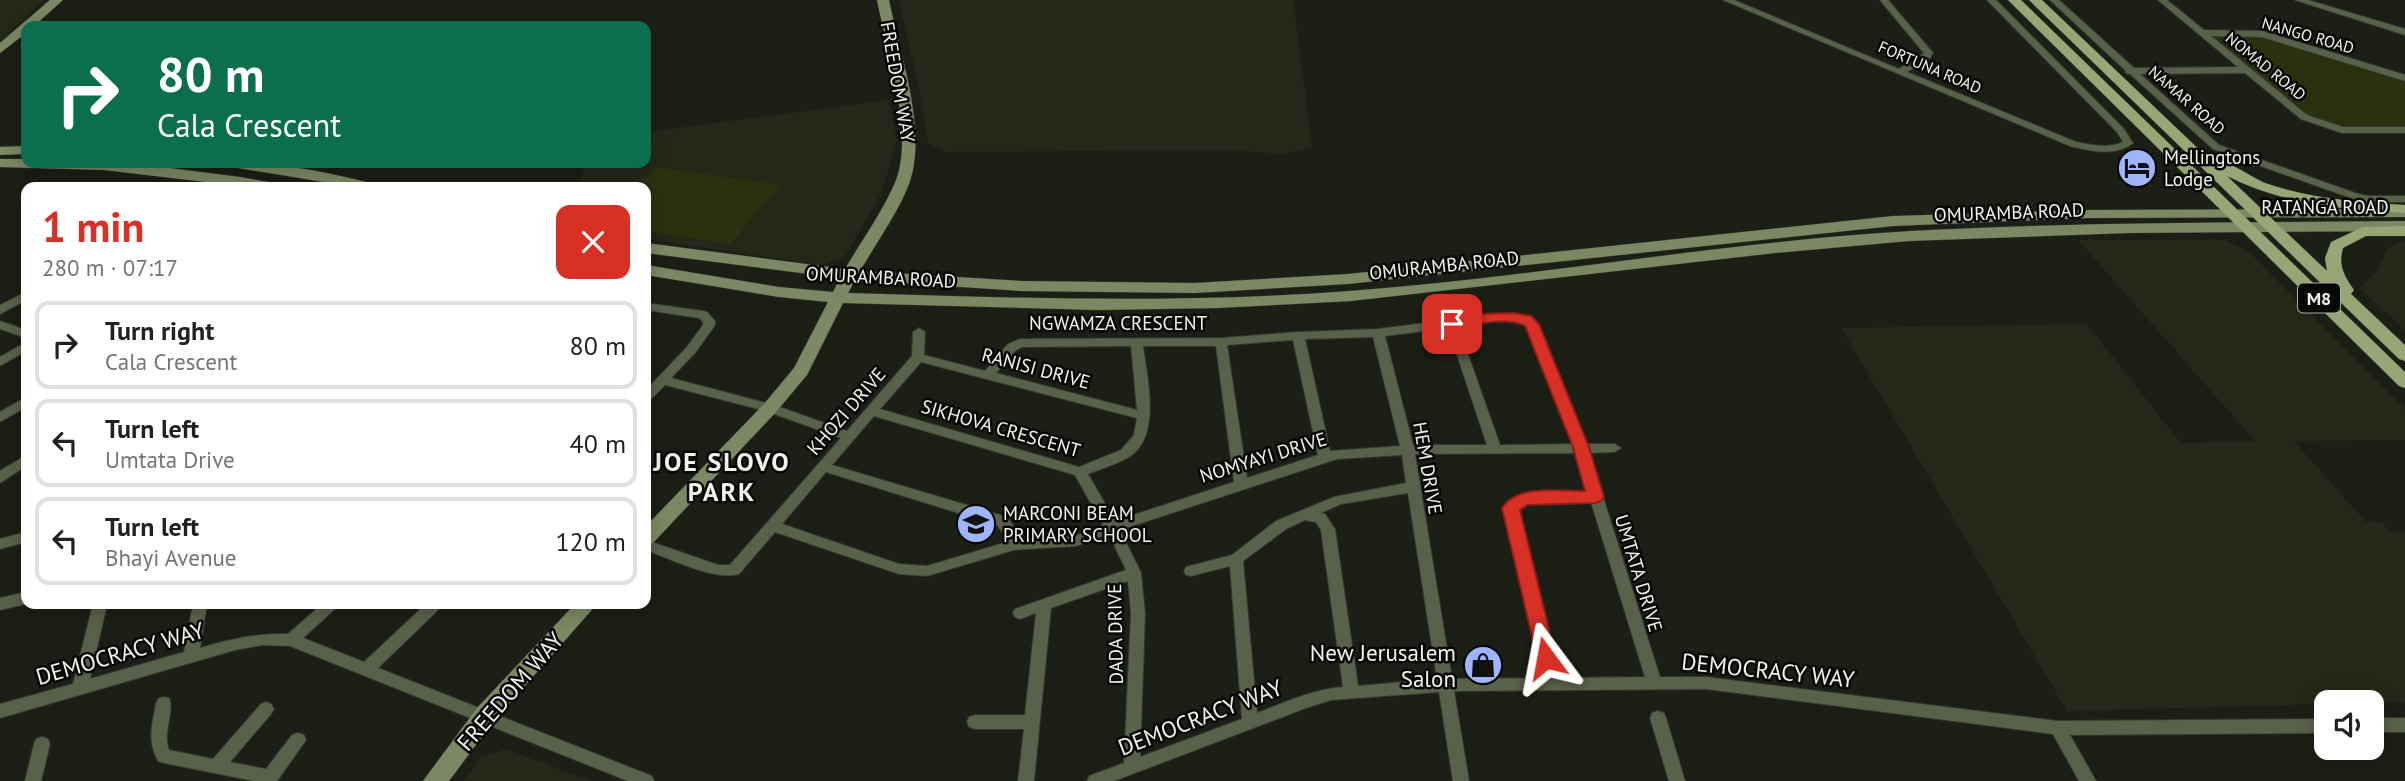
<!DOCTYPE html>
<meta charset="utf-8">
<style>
:root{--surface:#fff;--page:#f6f6f6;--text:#202124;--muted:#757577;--line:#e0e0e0;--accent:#d93025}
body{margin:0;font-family:"PT Sans",sans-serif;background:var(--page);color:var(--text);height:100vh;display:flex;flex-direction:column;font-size:26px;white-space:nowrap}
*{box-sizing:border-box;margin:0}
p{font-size:23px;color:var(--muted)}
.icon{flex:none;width:38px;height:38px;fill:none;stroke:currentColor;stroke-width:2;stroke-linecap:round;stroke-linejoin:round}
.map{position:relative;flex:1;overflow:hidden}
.details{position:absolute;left:21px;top:182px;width:630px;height:427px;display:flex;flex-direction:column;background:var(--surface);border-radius:14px;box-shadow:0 4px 18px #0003}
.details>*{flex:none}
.guide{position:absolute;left:21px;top:21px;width:630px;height:147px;border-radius:14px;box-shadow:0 4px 18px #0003;background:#0b6e4f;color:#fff;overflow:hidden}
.controls{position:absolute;left:2314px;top:690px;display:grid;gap:14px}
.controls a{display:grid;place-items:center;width:70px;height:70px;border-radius:14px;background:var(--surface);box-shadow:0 4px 18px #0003;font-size:35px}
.pin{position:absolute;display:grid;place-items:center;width:60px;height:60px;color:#fff;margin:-30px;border-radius:14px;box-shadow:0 4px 10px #0006}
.me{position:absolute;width:77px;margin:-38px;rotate:347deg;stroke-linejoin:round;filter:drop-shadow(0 0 5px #0008)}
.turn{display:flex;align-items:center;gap:24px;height:147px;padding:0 21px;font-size:32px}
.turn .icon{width:91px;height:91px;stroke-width:2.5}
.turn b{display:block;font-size:49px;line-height:60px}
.round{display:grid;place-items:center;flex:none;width:74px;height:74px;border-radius:14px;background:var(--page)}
.overview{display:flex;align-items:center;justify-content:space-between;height:119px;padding:0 21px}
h1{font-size:42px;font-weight:700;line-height:52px;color:var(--accent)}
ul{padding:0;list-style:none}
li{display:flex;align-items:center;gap:21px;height:88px;margin:0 14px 10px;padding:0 7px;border:4px solid var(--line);border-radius:14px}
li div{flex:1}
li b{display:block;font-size:26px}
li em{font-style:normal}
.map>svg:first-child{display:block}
.built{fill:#242818}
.green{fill:#29310f}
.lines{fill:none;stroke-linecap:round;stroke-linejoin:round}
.street-casing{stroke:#36392f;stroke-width:2}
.secondary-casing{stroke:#36392f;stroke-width:1}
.primary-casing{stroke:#36392f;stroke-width:1}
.street{fill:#5a614a;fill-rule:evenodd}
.secondary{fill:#7d8763;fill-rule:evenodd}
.primary{fill:#98a576;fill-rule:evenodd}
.route{fill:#d93025;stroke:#8d1f18;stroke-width:2}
.labels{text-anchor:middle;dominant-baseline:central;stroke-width:5;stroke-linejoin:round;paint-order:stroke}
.far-street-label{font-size:16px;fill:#f1f4ec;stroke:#070805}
.shield{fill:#070805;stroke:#abada7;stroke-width:2}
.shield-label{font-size:18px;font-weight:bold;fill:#f1f4ec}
.street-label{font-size:19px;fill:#f1f4ec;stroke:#070805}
.poi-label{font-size:19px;fill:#f1f4ec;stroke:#070805;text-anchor:start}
.near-poi-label{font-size:23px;fill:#f1f4ec;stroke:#070805;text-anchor:end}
.near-street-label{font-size:23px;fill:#f1f4ec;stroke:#070805}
.district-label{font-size:26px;font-weight:bold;letter-spacing:2px;fill:#f1f4ec;stroke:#070805}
</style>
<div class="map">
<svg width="2405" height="781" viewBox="0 0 2405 781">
<rect width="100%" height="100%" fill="#1c1f15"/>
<g class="built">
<polygon points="0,0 44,0 0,41"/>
<polygon points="899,0 1293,0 1312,148 1280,154 1232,150 945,152 928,143 917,79"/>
<polygon points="889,100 897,142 881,194 845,257 822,265 646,239 646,187 581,187 584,163 646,163 646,132"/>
<polygon points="2078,240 2224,240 2247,250 2405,409 2405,440 2294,441 2366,522 2381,522 2391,532 2405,531 2405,702 2326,702 2326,704 2067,711 1841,328 2087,324 2181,443 2255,441"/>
<polygon points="2398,242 2405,242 2405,330 2359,288 2377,271 2388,248"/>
<polygon points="505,749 592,781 464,781 478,759"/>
</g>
<g class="green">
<polygon points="2200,33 2256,33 2405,78 2405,130 2346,129 2307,118"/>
<polygon points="655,167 781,185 730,244 646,231 646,187 635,187"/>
</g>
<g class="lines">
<g class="street-casing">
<g id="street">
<path d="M1723 0H1734L1899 69 1924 53 1880 0H1888L1933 53 1929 59 1907 72 2076 142C2092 145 2108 149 2123 142L2117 132 1987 0H1996L2124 129 2133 143C2116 157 2090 151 2070 146Z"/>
<polygon points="2050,0 2059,0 2134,68 2238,67 2158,0 2167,0 2204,30 2263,31 2405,75 2405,81 2262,37 2211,36 2307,115 2343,127 2405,127 2405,133 2342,133 2301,119 2245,73 2140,74 2219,145 2358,194 2368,196 2405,196 2405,202 2368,202 2351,198 2213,149 2130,74 2126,73 2125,70"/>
<polygon points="2295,0 2308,0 2405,29 2405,35"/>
<polygon points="26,292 26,300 0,314 0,305"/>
<path d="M646 303 703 311 707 312 715 321V325L695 353 671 378 774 405 847 431 912 356 913 332 919 328 925 332 924 355 985 371 1008 344 1020 339 1221 338 1298 332 1378 329 1494 314 1521 317 1531 319 1539 326 1586 444H1615L1621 448 1615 452 1589 453 1660 677H1706L2058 721 2326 719V733L2070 735 2096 781H2079L2053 734 1706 689 1454 691 1469 781H1453L1439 692 1331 700 1306 708 1114 781H1087L1089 776 1124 763 1131 613 1128 581 1051 608 1034 781H1018L1024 729H975L969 727 967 722 969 717 975 715H1025L1036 613 1020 619 1015 617 1013 613 1015 609 1126 570 1109 534 1076 546 1014 550 927 576 899 574 775 532 739 574C714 581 671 559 646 550V540L718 565H730L841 438 766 411 665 385 650 400 646 401V390L687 347 703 325V322L699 318 646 310ZM1506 321 1522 324 1528 328 1573 444 1500 445 1458 326 1482 322ZM1448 328 1487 445H1413L1385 336ZM1373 337 1400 446 1330 451 1305 339ZM1293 340 1318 455 1247 478 1227 345ZM1131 346 1137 410 996 373 1016 350 1022 347ZM1143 346H1216L1234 482 1115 521 1088 474C1101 469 1117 464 1129 457 1162 436 1147 378 1143 346ZM921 362 1137 418 1134 435 1121 450 1079 467 880 409ZM874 416 1075 475 1103 525 1075 536 1020 539 1017 531 1007 517 832 465ZM1576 453 1588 492C1563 493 1521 487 1504 508L1544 678 1452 679 1415 454ZM1402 455 1406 483 1334 497 1276 521 1232 555 1186 567 1184 571 1186 575 1191 576 1230 566 1242 719 1140 757 1145 613 1141 573 1120 530 1337 459ZM826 472 997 525 1005 536 1007 542 927 566 899 564 782 524ZM1408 493 1437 679 1358 686 1335 529 1325 514 1321 513 1341 504ZM1591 502 1645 677 1559 678 1518 510 1527 504ZM1305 520 1316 522 1321 530 1343 687C1313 689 1284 703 1257 713L1243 561 1286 529Z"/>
<polygon points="0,321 26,330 26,338 0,329"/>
<polygon points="26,342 26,351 0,366 0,357"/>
<polygon points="26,397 26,407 0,422 0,412"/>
<polygon points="26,455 26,466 0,483 0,471"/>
<polygon points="26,532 26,542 0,549 0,539"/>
<polygon points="26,592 26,604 0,610 0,598"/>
<path d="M93 604H107L90 679 184 652 193 604H207L200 648C230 639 257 633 288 634L322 604H338L336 608 303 638 364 662 426 604H442L440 608 378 668 652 776 654 781H628L290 646 263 645 235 650 0 718V704L73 684Z"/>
<path d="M164 697 169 698C175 713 162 732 169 750L213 759 261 704 266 702 271 704 274 709 271 714 230 762 266 769 292 735 298 733 304 735 306 740 277 781H254L164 763 158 761C147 741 152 724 156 703L159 698Z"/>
<polygon points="1658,711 1664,713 1666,718 1685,781 1669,781 1650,718 1652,713"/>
<rect x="2371" y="718" width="34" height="14"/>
<polygon points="42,737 48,739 50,744 41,781 25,781 34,744 36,739"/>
</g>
</g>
<g class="secondary-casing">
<g id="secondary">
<polygon points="50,0 63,0 34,26 26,26 26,33 0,53 0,43"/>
<path d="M877 0H889C900 54 927 129 910 181 901 208 875 245 860 271L1021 281 1195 283 1348 274 1893 216 2088 210 2405 209V217L2088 218 1893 226 1348 284 1195 293 1021 291 855 280 848 293C1016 298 1183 304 1350 291 1537 277 1723 242 1911 231 2076 222 2240 223 2405 221V231L2129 233 1909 241 1775 253 1351 301 1218 308 1098 310 843 303 807 375 776 412 653 543 646 545V526L764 404 794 368 828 302 779 297 646 275V265L779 287 833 292 840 278 646 253V243L845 269C861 242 881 214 894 185 916 138 887 51 877 0Z"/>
<polygon points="26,146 26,154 0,155 0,147"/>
<polygon points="0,159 26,159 26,163 138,164 240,177 274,183 281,187 248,187 104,170 0,167"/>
<path d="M225 163C275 161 326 172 375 184L377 187H354L232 167Z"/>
<polygon points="575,604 597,604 493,722 449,781 423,781 477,708"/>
</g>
</g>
<g class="primary-casing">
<g id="primary">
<polygon points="2008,0 2021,0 2405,372 2405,388 2399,386"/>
<path d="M2029 0H2042L2207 157C2220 155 2250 177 2265 183 2311 199 2357 202 2405 205V213C2343 210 2283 204 2227 176L2327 271 2325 258 2331 242 2363 227 2405 226V236H2366L2343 248C2338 265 2344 276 2354 290L2351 294 2405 345V361L2399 359Z"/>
</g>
</g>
<use href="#street" class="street"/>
<use href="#secondary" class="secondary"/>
<use href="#primary" class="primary"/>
</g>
<path class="route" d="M1514 313 1531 316 1539 324 1589 447 1604 497 1601 501 1595 503 1528 505 1520 510 1556 658 1553 663 1546 666 1540 663 1537 658 1502 508C1517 484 1560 491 1585 491L1573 447 1525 326C1507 316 1473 325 1452 329L1445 324 1447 320 1477 314Z"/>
<defs>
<g id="hotel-disc" transform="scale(2.0125)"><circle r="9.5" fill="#9eb4fd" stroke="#070805"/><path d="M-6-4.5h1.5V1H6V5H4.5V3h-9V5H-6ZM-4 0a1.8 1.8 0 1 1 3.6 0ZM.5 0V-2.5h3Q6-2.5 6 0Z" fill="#111"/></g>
<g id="school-disc" transform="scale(2.0125)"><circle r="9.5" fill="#9eb4fd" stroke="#070805"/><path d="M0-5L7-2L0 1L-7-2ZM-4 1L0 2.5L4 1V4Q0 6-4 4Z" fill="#111"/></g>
<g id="shop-disc" transform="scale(2.0125)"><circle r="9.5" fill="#9eb4fd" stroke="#070805"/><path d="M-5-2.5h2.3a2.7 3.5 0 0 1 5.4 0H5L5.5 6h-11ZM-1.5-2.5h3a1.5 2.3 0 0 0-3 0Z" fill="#111"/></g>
</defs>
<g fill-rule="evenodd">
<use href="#hotel-disc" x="2137" y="168"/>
<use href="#school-disc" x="976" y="524"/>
<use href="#shop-disc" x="1483" y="665"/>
</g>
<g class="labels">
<g class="far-street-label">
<text transform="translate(2308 35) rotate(16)">NANGO ROAD</text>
<text transform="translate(2266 66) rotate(39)">NOMAD ROAD</text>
<text transform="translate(1930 67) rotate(23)">FORTUNA ROAD</text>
<text transform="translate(2187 100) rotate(41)">NAMAR ROAD</text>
</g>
<rect class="shield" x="2298" y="283.5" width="42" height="29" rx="5"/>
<g class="shield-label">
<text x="2319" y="298">M8</text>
</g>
<g class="street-label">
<text transform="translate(898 82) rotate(80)">FREEDOM WAY</text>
<text x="2325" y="207">RATANGA ROAD</text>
<text transform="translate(2009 212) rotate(-2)">OMURAMBA ROAD</text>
<text transform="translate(1444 265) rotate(-6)">OMURAMBA ROAD</text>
<text transform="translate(881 277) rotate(3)">OMURAMBA ROAD</text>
<text x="1118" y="323">NGWAMZA CRESCENT</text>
<text transform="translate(1036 368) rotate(15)">RANISI DRIVE</text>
<text transform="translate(846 411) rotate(-49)">KHOZI DRIVE</text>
<text transform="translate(1001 428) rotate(16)">SIKHOVA CRESCENT</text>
<text transform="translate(1263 457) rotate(-17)">NOMYAYI DRIVE</text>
<text transform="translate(1428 468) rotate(80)">HEM DRIVE</text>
<text transform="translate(1639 573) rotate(73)">UMTATA DRIVE</text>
<text transform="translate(1115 634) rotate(-91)">DADA DRIVE</text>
</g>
<g class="poi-label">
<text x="2164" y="157">Mellingtons<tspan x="2164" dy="22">Lodge</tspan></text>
<text x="1003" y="513">MARCONI BEAM<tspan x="1003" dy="22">PRIMARY SCHOOL</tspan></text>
</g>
<g class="near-poi-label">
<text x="1456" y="652">New Jerusalem<tspan x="1456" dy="26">Salon</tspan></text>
</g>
<g class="near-street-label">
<text transform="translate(120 653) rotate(-16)">DEMOCRACY WAY</text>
<text transform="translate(1768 670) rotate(6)">DEMOCRACY WAY</text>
<text transform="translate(510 691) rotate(-49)">FREEDOM WAY</text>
<text transform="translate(1200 717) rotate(-21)">DEMOCRACY WAY</text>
</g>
<g class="district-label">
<text x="722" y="461">JOE SLOVO<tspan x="722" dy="30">PARK</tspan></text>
</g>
</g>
</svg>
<div class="controls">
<a><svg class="icon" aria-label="sound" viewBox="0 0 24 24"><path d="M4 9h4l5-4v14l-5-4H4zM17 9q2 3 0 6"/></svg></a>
</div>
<div class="pin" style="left:1452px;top:324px;background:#d93025"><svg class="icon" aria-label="arrive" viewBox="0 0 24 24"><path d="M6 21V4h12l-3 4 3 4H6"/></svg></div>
<svg class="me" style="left:1546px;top:658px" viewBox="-20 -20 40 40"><path d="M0-17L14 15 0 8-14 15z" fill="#d93025" stroke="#fff" stroke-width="4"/></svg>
<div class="guide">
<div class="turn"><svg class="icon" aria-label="right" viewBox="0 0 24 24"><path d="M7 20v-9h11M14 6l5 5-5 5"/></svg><div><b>80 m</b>Cala Crescent</div></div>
</div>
<section class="details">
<div class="overview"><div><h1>1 min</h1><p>280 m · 07:17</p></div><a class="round" style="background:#d93025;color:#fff"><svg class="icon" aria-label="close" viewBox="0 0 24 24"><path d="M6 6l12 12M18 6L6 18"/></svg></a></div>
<ul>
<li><svg class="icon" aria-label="right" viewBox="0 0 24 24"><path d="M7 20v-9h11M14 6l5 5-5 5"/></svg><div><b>Turn right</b><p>Cala Crescent</p></div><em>80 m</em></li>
<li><svg class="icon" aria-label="left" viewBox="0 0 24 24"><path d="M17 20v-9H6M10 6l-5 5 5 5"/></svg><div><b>Turn left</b><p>Umtata Drive</p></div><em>40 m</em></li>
<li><svg class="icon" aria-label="left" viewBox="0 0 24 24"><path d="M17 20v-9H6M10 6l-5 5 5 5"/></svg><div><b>Turn left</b><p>Bhayi Avenue</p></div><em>120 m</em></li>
</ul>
</section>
</div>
